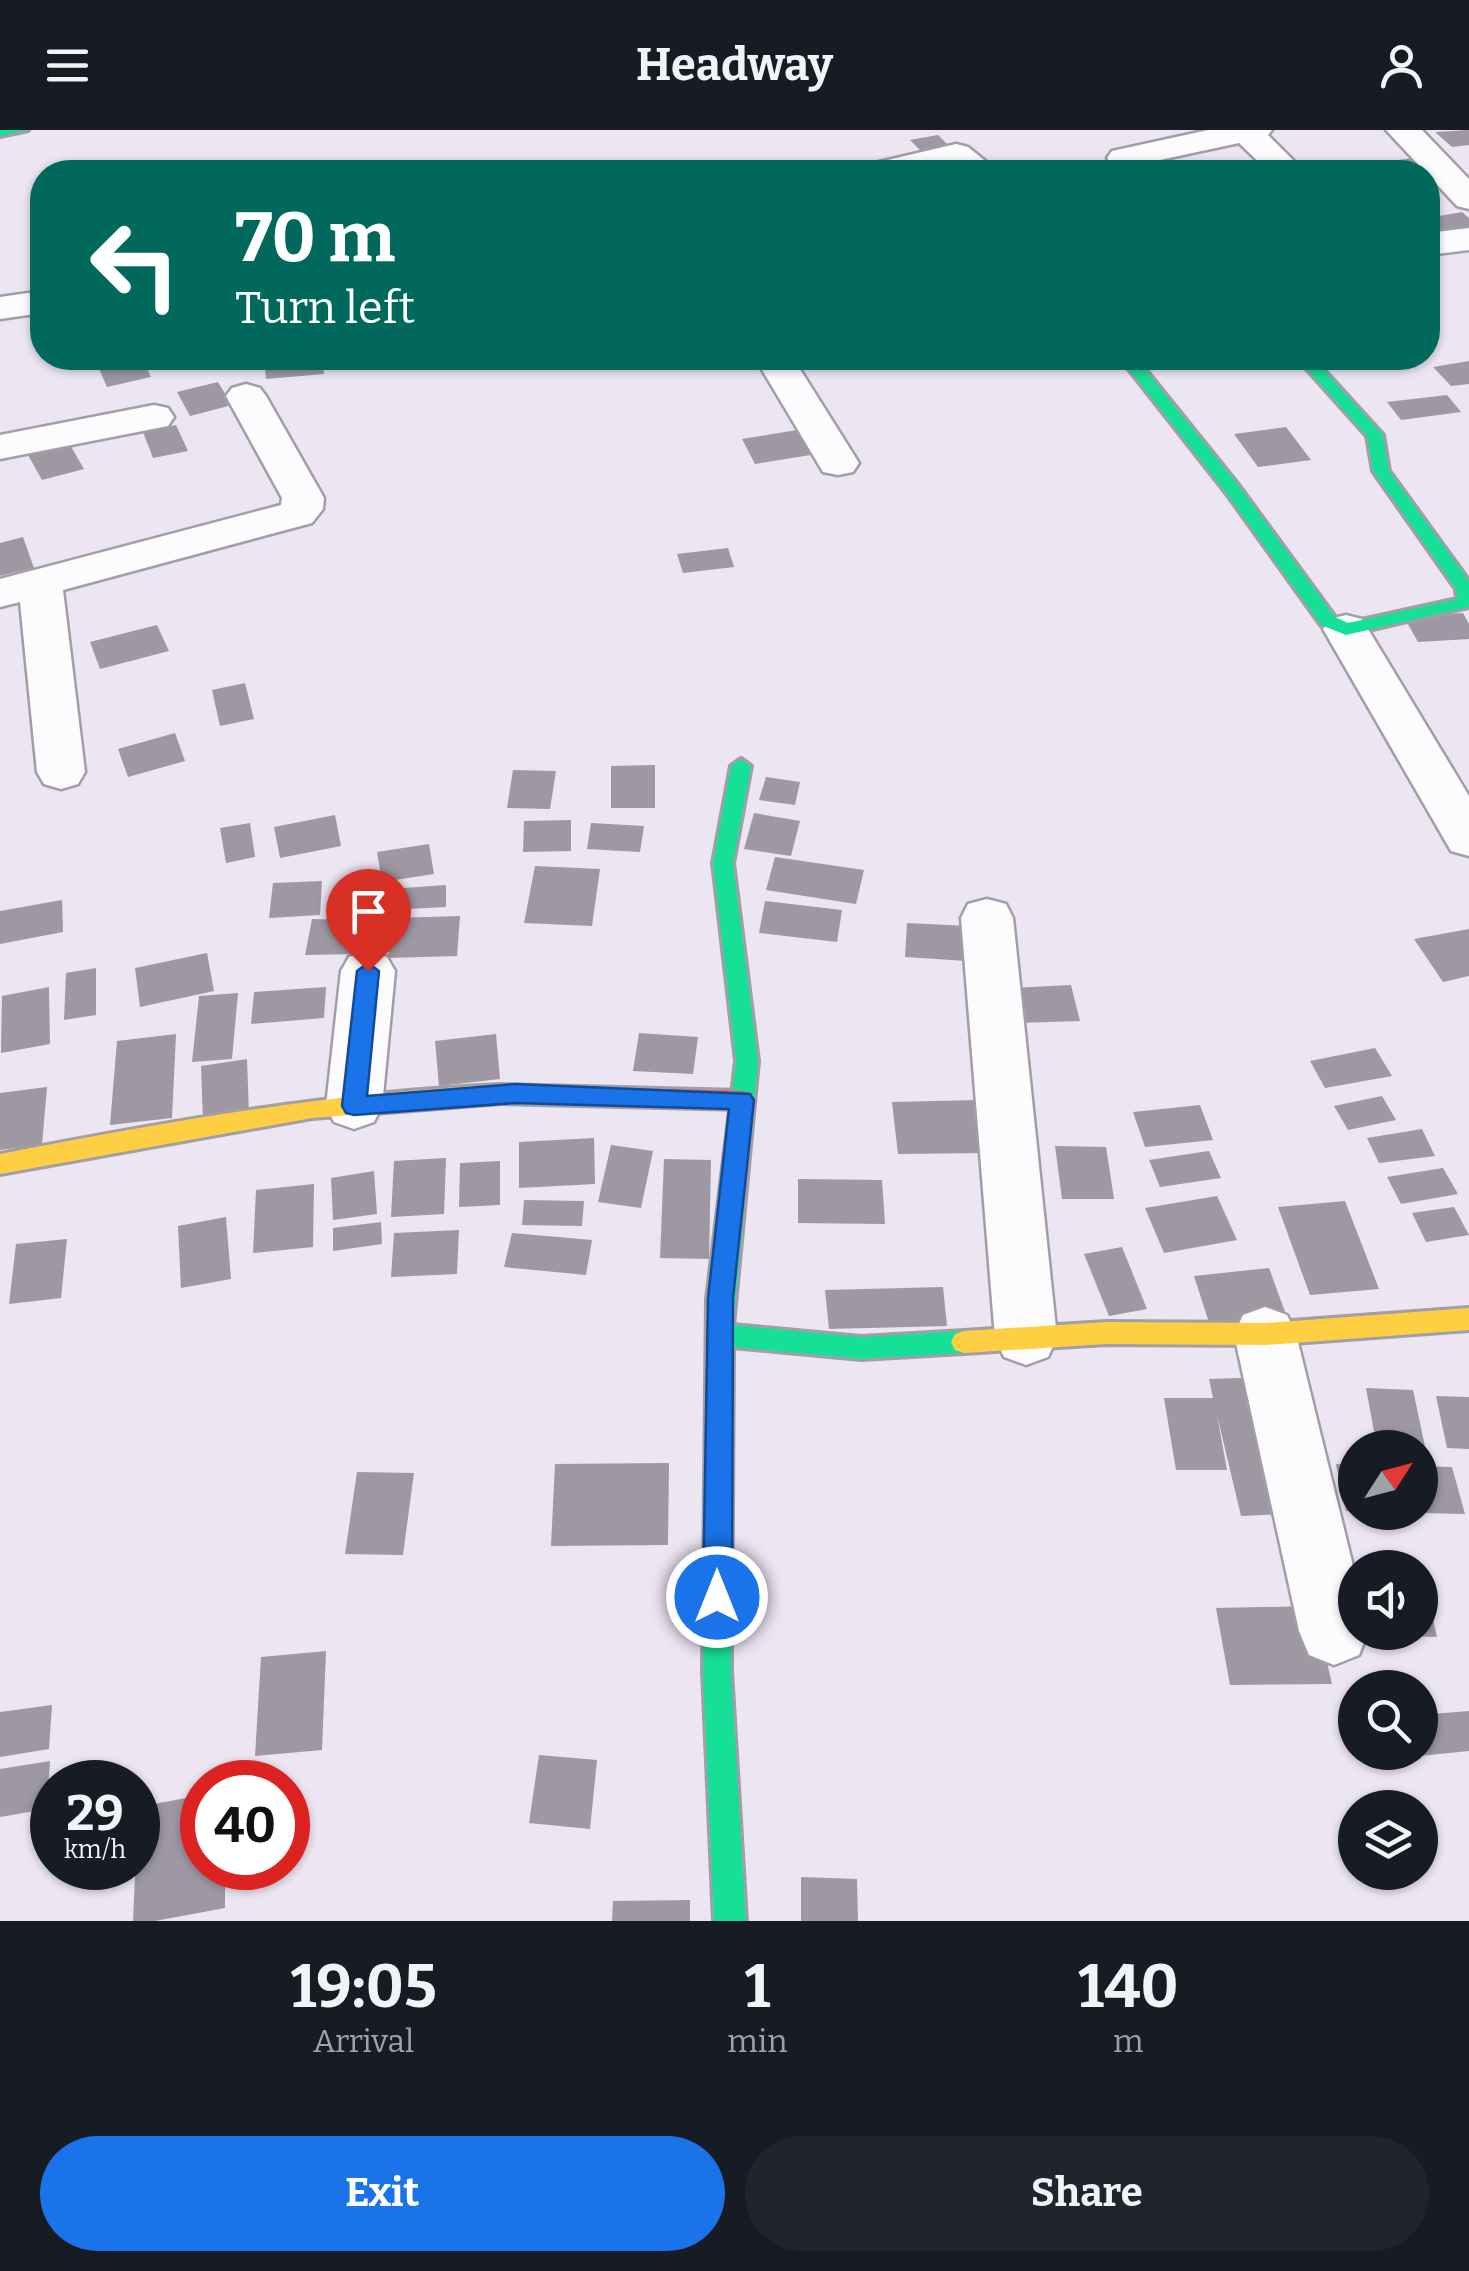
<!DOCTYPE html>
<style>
:root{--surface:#171b24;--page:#20242c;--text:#f1f3f6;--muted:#9ea1a6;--accent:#1a73e8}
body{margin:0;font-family:Bitter,serif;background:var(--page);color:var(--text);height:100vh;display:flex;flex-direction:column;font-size:38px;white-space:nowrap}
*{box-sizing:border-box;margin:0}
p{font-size:32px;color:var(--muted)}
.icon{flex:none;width:55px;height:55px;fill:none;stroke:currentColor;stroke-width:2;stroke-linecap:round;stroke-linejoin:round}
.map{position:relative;height:1791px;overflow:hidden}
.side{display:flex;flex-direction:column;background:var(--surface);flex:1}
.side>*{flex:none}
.top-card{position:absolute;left:30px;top:30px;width:1410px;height:210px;border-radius:40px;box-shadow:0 2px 8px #0004;background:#00695c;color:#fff;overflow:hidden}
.needle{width:65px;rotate:54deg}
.buttons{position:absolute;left:1338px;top:1300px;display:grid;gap:20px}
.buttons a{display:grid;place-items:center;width:100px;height:100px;border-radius:50%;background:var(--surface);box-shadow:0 2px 8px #0004;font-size:50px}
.speed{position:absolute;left:30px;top:1630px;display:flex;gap:20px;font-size:50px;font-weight:700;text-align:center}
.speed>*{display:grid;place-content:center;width:130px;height:130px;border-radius:50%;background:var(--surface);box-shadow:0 2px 8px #0004;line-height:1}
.speed small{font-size:25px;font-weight:400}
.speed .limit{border:15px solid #d22;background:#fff;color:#111}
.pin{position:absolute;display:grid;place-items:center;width:85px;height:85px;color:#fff;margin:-102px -42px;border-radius:50% 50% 50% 0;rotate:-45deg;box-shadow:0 0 10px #0007}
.pin .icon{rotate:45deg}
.me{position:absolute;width:110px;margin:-55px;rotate:0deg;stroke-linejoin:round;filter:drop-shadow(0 0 8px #0008)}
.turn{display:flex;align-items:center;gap:35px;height:210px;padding:0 40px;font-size:45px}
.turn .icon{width:130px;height:130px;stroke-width:2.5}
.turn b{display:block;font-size:70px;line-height:85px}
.eta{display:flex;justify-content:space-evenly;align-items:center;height:170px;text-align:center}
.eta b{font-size:60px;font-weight:700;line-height:70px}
.action{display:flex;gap:20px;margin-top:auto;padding:20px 40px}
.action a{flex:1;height:115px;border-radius:60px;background:var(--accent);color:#fff;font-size:40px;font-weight:700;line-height:115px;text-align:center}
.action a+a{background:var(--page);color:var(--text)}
header{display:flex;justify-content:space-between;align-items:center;height:130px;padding:0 40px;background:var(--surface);font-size:45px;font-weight:700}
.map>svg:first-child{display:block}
.building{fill:#9d98a2}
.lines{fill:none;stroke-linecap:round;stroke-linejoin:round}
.street-casing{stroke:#a29da7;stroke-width:5}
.fast-casing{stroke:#a29da7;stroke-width:6}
.slow-casing{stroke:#a29da7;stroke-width:6}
.jam-casing{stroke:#a29da7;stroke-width:6}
.street{fill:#fcfbfd;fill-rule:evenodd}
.fast{fill:#16e098;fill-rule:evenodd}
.slow{fill:#ffcf43;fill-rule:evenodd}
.jam{fill:#f24e42;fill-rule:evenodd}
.route{fill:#1a73e8;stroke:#114b97;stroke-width:2.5}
</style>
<header><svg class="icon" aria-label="menu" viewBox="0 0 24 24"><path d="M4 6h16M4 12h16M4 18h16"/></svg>Headway<svg class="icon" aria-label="person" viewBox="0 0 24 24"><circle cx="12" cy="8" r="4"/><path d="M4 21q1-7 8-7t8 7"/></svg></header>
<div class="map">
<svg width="1469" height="1791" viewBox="0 0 1469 1791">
<rect width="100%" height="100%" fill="#ece5f2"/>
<g class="building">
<polygon points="1469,0 1469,15 1452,17 1435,2"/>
<polygon points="938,5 951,18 923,23 910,10"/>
<polygon points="1422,27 1434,39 1383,42 1374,33"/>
<polygon points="1462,82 1469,88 1469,100 1428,107 1428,88"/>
<polygon points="117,228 142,228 151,247 107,257 96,232"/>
<polygon points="264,228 322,228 324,244 266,249"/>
<polygon points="489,228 530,228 532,231 493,237"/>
<polygon points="1469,231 1469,254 1451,256 1433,237"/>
<polygon points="218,252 232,275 190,286 177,262"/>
<polygon points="1447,265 1461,282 1401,290 1387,272"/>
<polygon points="176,295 188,321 153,328 143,302"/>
<polygon points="1286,297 1311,330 1258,337 1234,304"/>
<polygon points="803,299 817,324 755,334 742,309"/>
<polygon points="69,313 84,339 42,350 28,325"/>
<polygon points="23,407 34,438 0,446 0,413"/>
<polygon points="728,418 734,437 683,443 677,424"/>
<polygon points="1463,483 1469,494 1469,509 1418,512 1404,487"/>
<polygon points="157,495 169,521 100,539 90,512"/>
<polygon points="245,553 254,589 220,596 212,560"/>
<polygon points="175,603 185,631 128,647 118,619"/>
<polygon points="655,635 655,678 611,678 611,636"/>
<polygon points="513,640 556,641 550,679 507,678"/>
<polygon points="766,647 800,652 795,675 759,670"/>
<polygon points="754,683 800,691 791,726 744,719"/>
<polygon points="335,685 341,716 280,728 274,697"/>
<polygon points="571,690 571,721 523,722 524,691"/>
<polygon points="250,693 255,727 226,733 220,698"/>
<polygon points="591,693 644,696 640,722 587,719"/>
<polygon points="429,714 434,744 382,752 377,722"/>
<polygon points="775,727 864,740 856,774 766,760"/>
<polygon points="535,736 600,739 592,796 524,793"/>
<polygon points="322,751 320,785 269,788 273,753"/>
<polygon points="446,755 446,777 388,780 389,759"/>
<polygon points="62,770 63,802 0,814 0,781"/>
<polygon points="765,771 842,780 837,812 759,803"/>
<polygon points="460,786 457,826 388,828 392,788"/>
<polygon points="312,789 362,790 356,824 305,825"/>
<polygon points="907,793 968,796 967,831 905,827"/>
<polygon points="1469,799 1469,846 1443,852 1414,809"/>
<polygon points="207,823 214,861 140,877 135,838"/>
<polygon points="96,838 96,885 64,890 66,843"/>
<polygon points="1071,855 1080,891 1017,893 1010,858"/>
<polygon points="49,857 50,914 1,923 2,866"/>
<polygon points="326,857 324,888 251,894 254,862"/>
<polygon points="238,863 232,929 192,932 199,866"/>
<polygon points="639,903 698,907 693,944 633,941"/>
<polygon points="176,904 172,988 110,995 117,911"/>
<polygon points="496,904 500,949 439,956 435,911"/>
<polygon points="1375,918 1392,946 1325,958 1310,931"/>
<polygon points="247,929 249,985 203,992 201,936"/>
<polygon points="47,957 42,1015 0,1020 0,963"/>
<polygon points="1382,966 1396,990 1348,1000 1334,976"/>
<polygon points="979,970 987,1023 898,1024 892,972"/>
<polygon points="1200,975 1213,1010 1145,1017 1133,982"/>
<polygon points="1422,999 1435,1026 1379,1033 1367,1008"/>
<polygon points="594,1008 595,1054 519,1058 519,1012"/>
<polygon points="611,1015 653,1021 641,1078 598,1072"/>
<polygon points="1055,1016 1106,1017 1114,1069 1062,1069"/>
<polygon points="1209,1021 1221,1048 1160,1057 1149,1030"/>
<polygon points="446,1028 444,1084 391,1087 394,1031"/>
<polygon points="664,1029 711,1030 709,1129 660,1128"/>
<polygon points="500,1031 500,1075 459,1077 460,1033"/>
<polygon points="1443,1038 1458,1064 1401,1074 1387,1047"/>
<polygon points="374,1041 377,1084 333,1090 331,1048"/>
<polygon points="798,1049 882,1050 885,1094 798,1093"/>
<polygon points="314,1054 313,1117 253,1123 256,1060"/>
<polygon points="1217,1066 1237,1110 1164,1123 1145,1078"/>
<polygon points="524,1070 584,1071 582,1096 522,1095"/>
<polygon points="1345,1071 1379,1159 1310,1165 1278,1077"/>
<polygon points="1454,1077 1469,1105 1426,1112 1412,1083"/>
<polygon points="226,1087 231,1149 181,1158 178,1096"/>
<polygon points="381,1092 382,1114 333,1121 333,1098"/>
<polygon points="459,1100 457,1144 391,1147 394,1103"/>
<polygon points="512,1103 592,1110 586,1145 504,1137"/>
<polygon points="67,1109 61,1168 9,1174 16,1114"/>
<polygon points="1122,1117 1147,1179 1109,1186 1084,1124"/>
<polygon points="1269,1138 1288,1190 1211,1199 1194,1146"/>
<polygon points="943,1157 947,1196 829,1199 825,1160"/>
<polygon points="1267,1247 1302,1383 1241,1386 1217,1285 1227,1340 1176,1340 1164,1268 1213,1268 1209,1249"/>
<polygon points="1366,1258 1413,1260 1427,1326 1420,1326 1420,1318 1377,1318"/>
<polygon points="1436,1266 1469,1267 1469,1319 1447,1318"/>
<polygon points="669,1333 668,1415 551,1416 555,1334"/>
<polygon points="1336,1334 1355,1335 1355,1381 1346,1381"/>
<polygon points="1420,1336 1452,1337 1465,1384 1420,1383"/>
<polygon points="357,1342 414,1343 403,1425 345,1424"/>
<polygon points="1420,1465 1428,1466 1437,1507 1404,1506 1404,1502 1420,1502"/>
<polygon points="1314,1476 1332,1554 1230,1555 1216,1478"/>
<polygon points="326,1521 322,1620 255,1626 261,1527"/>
<polygon points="52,1575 49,1619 0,1627 0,1582"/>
<polygon points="1469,1581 1469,1621 1420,1626 1420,1585"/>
<polygon points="539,1625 597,1630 590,1699 529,1693"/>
<polygon points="50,1631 47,1679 0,1687 0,1639"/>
<polygon points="202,1665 202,1738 225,1738 225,1778 155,1791 133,1791 138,1677"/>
<polygon points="801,1747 857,1749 858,1791 801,1791"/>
<polygon points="690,1770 690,1791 612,1791 613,1771"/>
</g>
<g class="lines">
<g class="street-casing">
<g id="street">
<polygon points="1208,0 1272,0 1268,5 1305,42 1269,42 1239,13 1146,33 1152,42 1118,42 1107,28 1112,21"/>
<polygon points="1386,0 1422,0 1469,49 1469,79 1457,76"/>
<polygon points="956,14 968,17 999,42 960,42 950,35 920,42 861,42 866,35"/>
<polygon points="1469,98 1469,120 1428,125 1428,103"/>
<polygon points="42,161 42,183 0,189 0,167"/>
<polygon points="755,228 793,228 859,333 853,342 838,345 823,342"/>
<polygon points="246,254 260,258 266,266 324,368 323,379 312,393 63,460 85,642 78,654 61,659 44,654 37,642 20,472 0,477 0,449 281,375 282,368 226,266 232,258"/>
<polygon points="154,275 168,278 174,287 168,296 0,329 0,305"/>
<polygon points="1346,485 1362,489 1469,666 1469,726 1451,721 1323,499 1330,489"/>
<polygon points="987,769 1006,774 1013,788 1057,1208 1048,1227 1026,1235 1004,1227 995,1208 961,788 968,774"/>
<polygon points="368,821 387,827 395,841 382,976 374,992 354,999 334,992 326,976 341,841 349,827"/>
<polygon points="1265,1177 1287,1185 1296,1204 1355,1444 1355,1502 1368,1502 1359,1525 1334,1535 1309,1525 1299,1501 1234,1204 1243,1185"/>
</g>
</g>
<g class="fast-casing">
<g id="fast">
<polygon points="0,0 28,0 0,6"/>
<polygon points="1120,228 1136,228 1239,356 1335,487 1348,493 1457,469 1456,459 1373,341 1367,306 1297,228 1313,228 1383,305 1389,341 1469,451 1469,477 1346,505 1321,495 1227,364"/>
<polygon points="741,629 751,636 733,733 758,931 733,1195 861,1207 964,1201 973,1204 977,1212 973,1220 964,1223 861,1229 733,1217 731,1541 746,1791 714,1791 703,1541 707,1169 736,931 713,733 731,636"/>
</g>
</g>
<g class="slow-casing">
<g id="slow">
<path d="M501 955 509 958 513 964 509 970 501 973 312 988 0 1044V1024C166 992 331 962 501 955Z"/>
<polygon points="1469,1178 1469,1200 1265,1215 1106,1214 964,1223 955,1220 951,1212 955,1204 964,1201 1106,1192 1265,1193"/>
</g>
</g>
<g class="jam-casing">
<polygon id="jam" points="501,955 742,961 750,963 754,970 750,977 742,979 501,973 493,970 489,964 493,958"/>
</g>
<use href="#street" class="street"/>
<use href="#fast" class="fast"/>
<use href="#slow" class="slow"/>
<use href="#jam" class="jam"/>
</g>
<polygon class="route" points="368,833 379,841 367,966 515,954 750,964 754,970 733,1168 732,1467 727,1477 717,1481 707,1477 703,1467 708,1168 729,979 515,973 354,985 346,983 342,976 357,841"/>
</svg>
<div class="buttons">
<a><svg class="needle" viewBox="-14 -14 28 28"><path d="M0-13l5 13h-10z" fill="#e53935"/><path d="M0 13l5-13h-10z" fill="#9ea1a6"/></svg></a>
<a><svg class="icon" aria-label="sound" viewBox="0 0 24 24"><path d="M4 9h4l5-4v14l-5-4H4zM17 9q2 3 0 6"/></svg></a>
<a><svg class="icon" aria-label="search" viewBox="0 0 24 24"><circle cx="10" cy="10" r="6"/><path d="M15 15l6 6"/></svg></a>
<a><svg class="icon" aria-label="layers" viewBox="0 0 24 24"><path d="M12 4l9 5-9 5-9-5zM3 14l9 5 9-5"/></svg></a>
</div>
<div class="speed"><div>29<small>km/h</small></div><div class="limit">40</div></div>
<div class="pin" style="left:368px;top:841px;background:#d93025"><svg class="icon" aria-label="arrive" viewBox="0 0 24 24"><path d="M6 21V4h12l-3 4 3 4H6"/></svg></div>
<svg class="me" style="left:717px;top:1467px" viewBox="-20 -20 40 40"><circle r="17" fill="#1a73e8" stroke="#fff" stroke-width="3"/><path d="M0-11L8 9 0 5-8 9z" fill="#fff"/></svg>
<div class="top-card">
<div class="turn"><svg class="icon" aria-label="left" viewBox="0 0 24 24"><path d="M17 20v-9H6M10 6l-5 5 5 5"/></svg><div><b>70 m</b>Turn left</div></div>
</div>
</div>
<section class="side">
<div class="eta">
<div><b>19:05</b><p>Arrival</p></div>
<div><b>1</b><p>min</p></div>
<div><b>140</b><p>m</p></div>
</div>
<div class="action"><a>Exit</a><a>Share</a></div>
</section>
